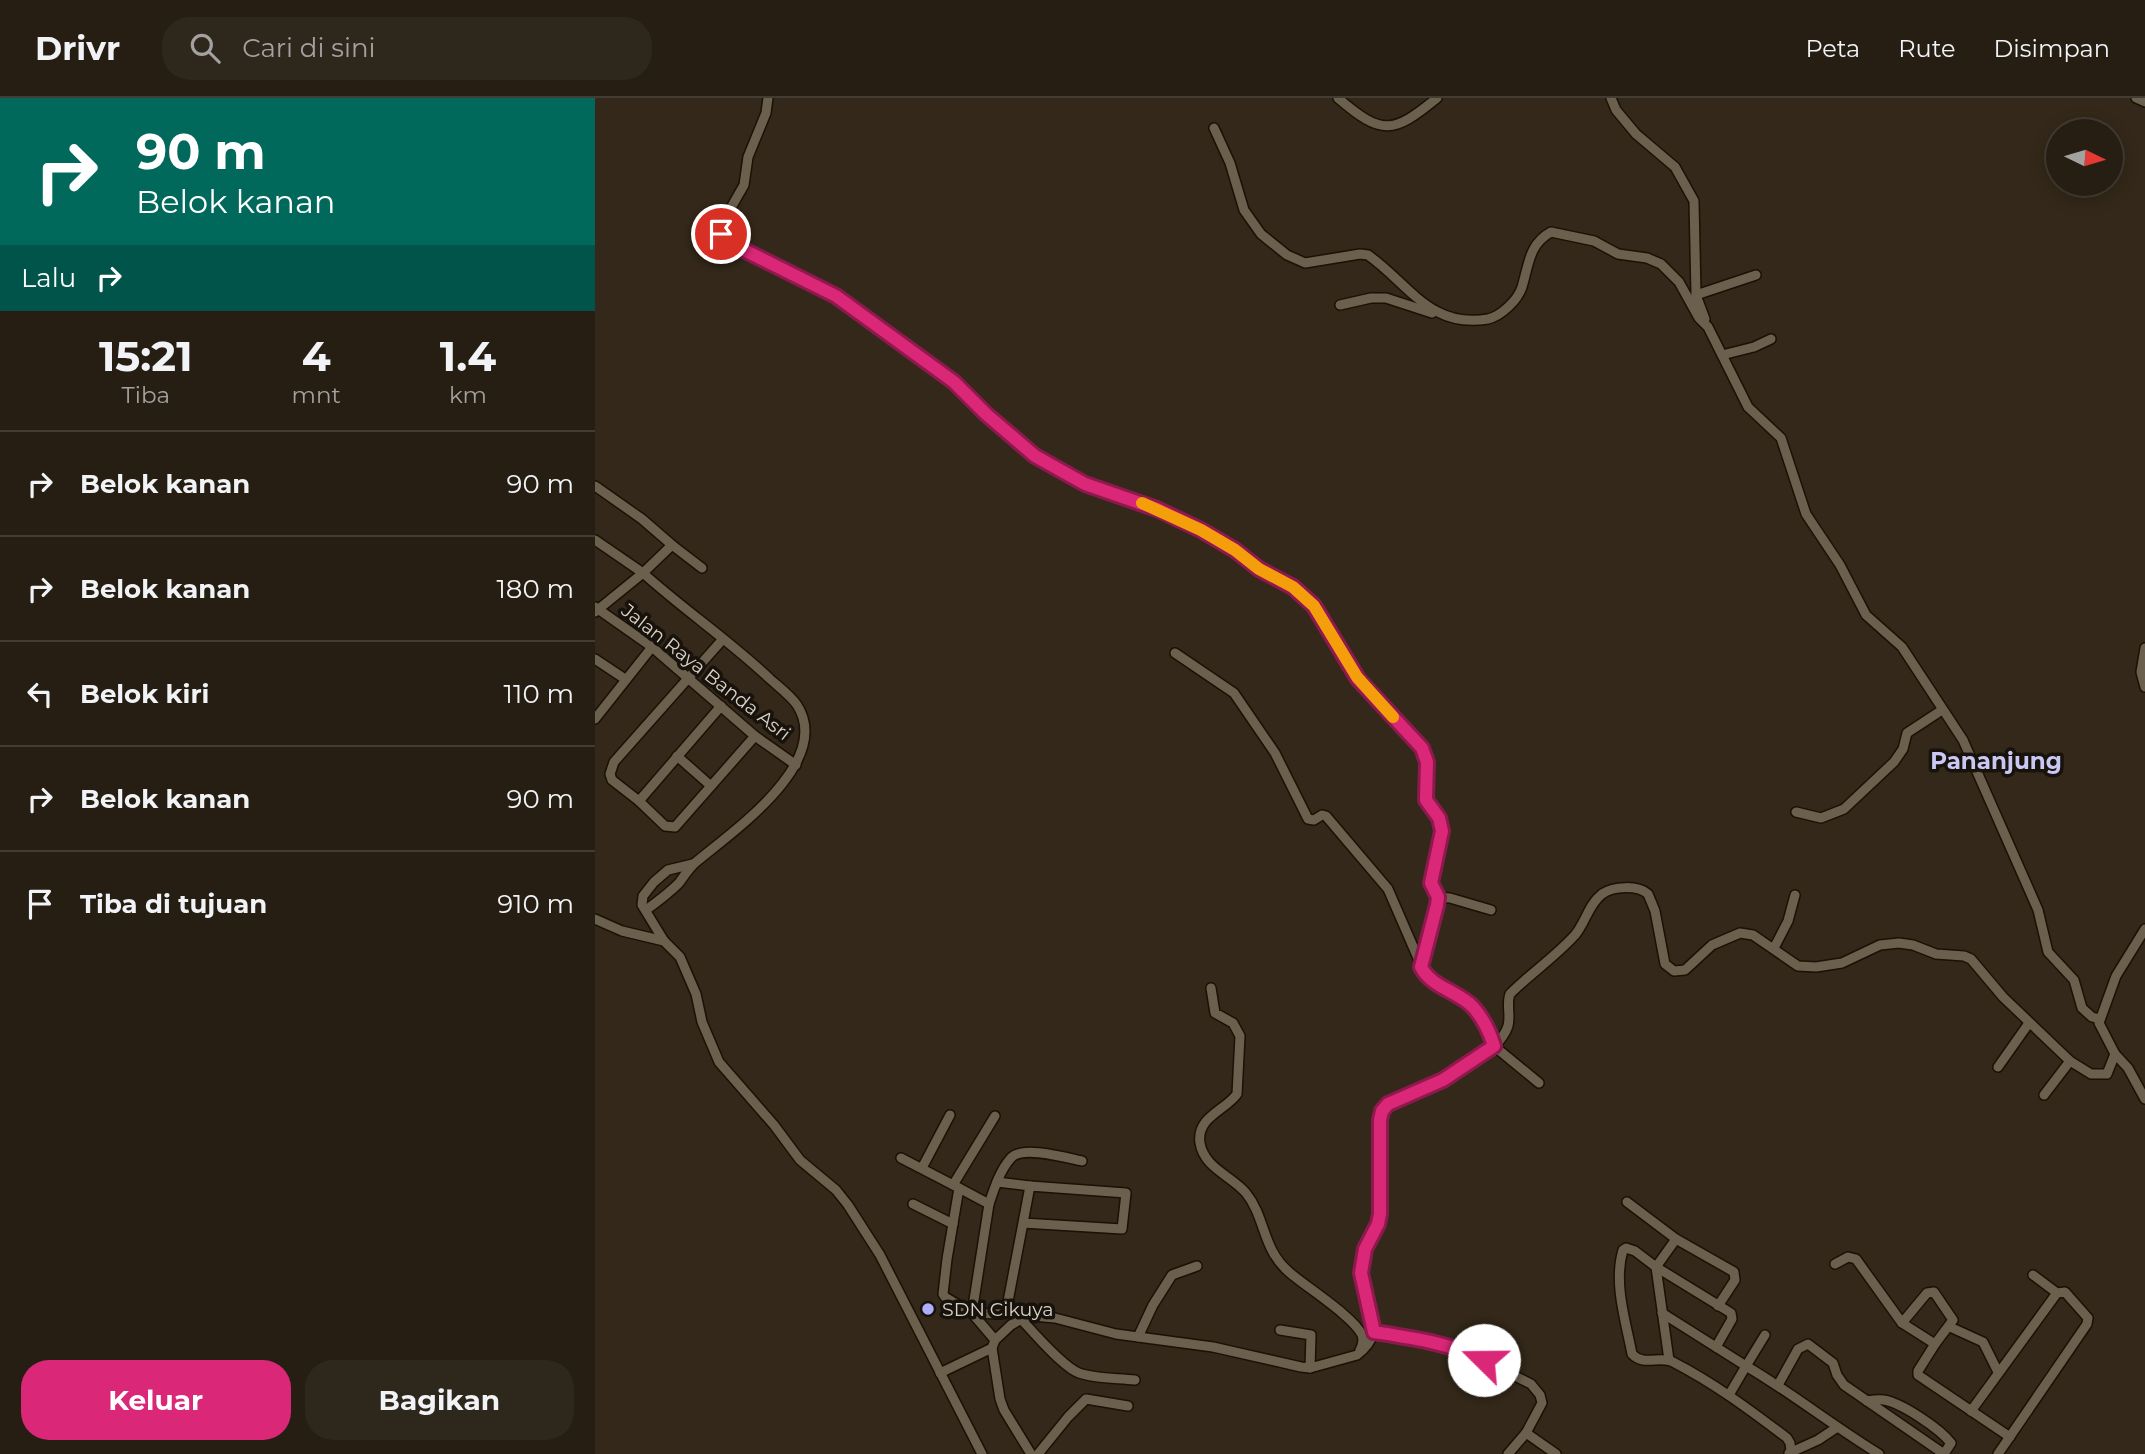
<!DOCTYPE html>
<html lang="id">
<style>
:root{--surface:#261e13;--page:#2e271c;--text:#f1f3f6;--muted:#a4a2a0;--line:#423c33;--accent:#db2777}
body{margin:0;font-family:Montserrat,sans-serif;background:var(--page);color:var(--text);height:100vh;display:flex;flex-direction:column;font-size:26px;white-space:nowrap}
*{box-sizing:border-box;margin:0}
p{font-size:23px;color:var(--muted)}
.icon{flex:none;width:38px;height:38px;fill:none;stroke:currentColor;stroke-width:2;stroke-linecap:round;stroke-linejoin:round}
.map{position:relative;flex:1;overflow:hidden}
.panel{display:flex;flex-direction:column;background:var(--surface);width:595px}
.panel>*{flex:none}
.guide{background:#00695c;color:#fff;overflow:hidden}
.needle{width:46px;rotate:95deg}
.controls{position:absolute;left:1451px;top:21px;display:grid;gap:14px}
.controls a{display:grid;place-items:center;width:77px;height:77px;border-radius:50%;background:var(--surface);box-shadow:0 4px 18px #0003,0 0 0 2px var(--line);font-size:35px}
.pin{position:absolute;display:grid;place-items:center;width:60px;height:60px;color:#fff;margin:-30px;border:4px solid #fff;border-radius:50%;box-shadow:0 2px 7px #0007}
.me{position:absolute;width:77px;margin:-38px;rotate:292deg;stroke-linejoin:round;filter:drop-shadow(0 0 5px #0008)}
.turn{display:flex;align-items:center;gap:24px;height:147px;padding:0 21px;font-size:32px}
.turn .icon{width:91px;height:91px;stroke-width:2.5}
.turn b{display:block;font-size:49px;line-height:60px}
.then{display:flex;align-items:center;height:66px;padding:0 21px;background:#0003;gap:14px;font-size:26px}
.eta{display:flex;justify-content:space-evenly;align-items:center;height:119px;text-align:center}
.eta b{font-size:42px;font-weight:700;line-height:49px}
.primary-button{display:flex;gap:14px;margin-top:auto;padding:14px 21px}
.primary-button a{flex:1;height:80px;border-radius:28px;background:var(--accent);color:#fff;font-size:28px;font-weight:700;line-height:80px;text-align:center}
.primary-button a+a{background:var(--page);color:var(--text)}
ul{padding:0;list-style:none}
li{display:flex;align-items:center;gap:21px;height:105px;padding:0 21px;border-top:2px solid var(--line)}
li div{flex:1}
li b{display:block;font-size:26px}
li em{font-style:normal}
header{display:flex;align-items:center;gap:42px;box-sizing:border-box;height:98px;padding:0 35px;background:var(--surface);border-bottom:2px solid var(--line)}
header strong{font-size:33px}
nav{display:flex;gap:38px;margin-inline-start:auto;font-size:24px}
.search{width:490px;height:63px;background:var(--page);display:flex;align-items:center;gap:18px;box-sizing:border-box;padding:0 24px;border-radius:28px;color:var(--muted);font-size:26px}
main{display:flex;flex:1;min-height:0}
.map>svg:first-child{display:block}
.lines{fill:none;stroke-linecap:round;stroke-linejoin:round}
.minor-casing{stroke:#1b1104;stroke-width:12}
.minor{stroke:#6b5f4e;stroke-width:9}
.route-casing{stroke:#8e194d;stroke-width:18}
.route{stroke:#db2777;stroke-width:12}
.slow{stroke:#f59e0b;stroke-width:12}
.poi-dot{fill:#b0aefa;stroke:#17120b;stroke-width:2.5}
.labels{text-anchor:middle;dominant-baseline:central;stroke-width:7;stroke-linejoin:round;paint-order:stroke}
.street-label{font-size:19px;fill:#d9d1c8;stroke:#17120b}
.poi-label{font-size:19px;fill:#d9d1c8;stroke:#17120b;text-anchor:start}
.quarter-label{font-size:23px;font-weight:bold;fill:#c9c8f4;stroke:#17120b}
</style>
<header>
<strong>Drivr</strong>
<div class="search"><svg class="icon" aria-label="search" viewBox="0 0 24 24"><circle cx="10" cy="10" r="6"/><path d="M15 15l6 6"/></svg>Cari di sini</div>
<nav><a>Peta</a><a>Rute</a><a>Disimpan</a></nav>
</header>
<main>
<section class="panel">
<div class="guide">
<div class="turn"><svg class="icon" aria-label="right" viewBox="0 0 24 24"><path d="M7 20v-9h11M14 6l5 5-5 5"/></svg><div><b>90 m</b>Belok kanan</div></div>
<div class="then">Lalu<svg class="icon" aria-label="right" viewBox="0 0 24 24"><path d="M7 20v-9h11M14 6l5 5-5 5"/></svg></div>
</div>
<div class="eta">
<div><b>15:21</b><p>Tiba</p></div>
<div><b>4</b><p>mnt</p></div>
<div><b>1.4</b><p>km</p></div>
</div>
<ul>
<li><svg class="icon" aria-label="right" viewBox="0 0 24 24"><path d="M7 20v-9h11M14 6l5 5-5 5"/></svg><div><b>Belok kanan</b></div><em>90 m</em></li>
<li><svg class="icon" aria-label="right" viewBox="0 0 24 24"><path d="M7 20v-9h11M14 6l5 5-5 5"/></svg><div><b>Belok kanan</b></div><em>180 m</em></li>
<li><svg class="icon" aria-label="left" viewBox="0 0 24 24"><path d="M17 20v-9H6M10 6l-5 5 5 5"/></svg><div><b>Belok kiri</b></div><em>110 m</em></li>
<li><svg class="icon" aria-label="right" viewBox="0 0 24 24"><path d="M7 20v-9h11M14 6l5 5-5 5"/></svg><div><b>Belok kanan</b></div><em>90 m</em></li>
<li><svg class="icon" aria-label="arrive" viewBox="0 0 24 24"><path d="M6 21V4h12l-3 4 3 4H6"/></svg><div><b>Tiba di tujuan</b></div><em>910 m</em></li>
</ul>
<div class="primary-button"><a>Keluar</a><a>Bagikan</a></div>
</section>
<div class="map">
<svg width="1550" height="1356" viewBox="0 0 1550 1356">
<rect width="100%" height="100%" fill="#332819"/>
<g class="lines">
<g class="minor-casing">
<g id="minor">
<polyline points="173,0 171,15 153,59 149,87 125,129 126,136 129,141 241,198 359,284 391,316 440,357 490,386 562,411 606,432 641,452 664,471 698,489 719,508 762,579 829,654 832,664 831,702 844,720 847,733 836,785 843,799 842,807 826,869 839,884 877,908 887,920 899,948 944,985"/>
<path d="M743 0C787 38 798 36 842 0"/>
<polyline points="1016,0 1021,12 1041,36 1080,69 1099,103 1101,197 1110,221"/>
<polyline points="1541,0 1550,4"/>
<path d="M619 30 635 65 649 112 666 136 692 157 710 165 765 156 773 157C813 185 835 231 893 221 906 218 923 202 927 189 934 166 934 146 956 134L999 143 1023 156 1052 160 1066 166 1084 184 1104 220 1113 229 1153 309 1186 340 1211 416 1245 467 1271 517 1307 549 1368 642 1443 812 1453 854 1479 882 1487 910 1497 919 1505 921"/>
<polyline points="1101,197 1161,177"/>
<polyline points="745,207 776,200 791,200 837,215"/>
<polyline points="1127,257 1159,249 1176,241"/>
<path d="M0 388 47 421 77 447 48 475C89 512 135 543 175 581 184 589 196 598 202 607 239 664 137 734 101 764 94 770 89 778 84 785 74 795 62 804 51 812"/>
<polyline points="0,442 48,475 0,514"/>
<polyline points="77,447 107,470"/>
<polyline points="0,509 57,549 160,638 201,667"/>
<polyline points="128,541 19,664 15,676 17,682 44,703 70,728 80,729 160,638"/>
<polyline points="1550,550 1546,574 1550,589"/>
<polyline points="580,555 639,595 680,655 713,721 719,722 727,717 731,718 793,791 826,867"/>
<polyline points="0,561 30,581"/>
<polyline points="0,621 57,549"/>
<polyline points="82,658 116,688"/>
<polyline points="44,703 126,608"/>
<polyline points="1201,714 1226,720 1249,711 1299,664 1308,651 1312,635 1347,612"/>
<polyline points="843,799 855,800 896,812"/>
<polyline points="0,821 27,833 69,843 85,859 101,896 107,924 124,964 179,1027 205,1062 241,1092 253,1107 285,1157 387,1356"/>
<polyline points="1550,831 1521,878 1504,925 1520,956 1533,970 1550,1001"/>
<polyline points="69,843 47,807 48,798 59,784 73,772 98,766"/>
<polyline points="1179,850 1193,823 1200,797"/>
<path d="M616 890 620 915 638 925 645 938 642 996C631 1012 601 1019 605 1045 609 1070 637 1078 651 1095 671 1120 667 1151 694 1174 711 1189 759 1219 767 1237 769 1243 768 1247 765 1252"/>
<polyline points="1403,969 1434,925"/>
<polyline points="1449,997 1475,963"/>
<polyline points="306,1060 364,1090 352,1161 348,1196 350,1199 377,1215 400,1242"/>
<polyline points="327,1070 355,1017"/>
<polyline points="402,1084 435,1088"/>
<polyline points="358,1087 400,1018"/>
<polyline points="364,1090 394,1106 377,1215 407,1216 411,1214 435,1088 531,1095 527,1131 428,1125"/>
<polyline points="1032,1104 1081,1141 1139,1174 1140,1182 1123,1208"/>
<polyline points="318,1106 358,1126"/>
<path d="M394 1106C399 1091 405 1072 416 1060 427 1047 472 1060 487 1063"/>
<polyline points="1240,1166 1253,1159 1261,1161 1307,1225 1340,1246 1323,1273 1323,1277 1415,1339"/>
<polyline points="1438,1177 1462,1195"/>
<polyline points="1067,1215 1151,1268 1134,1297"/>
<path d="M426 1221C438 1234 468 1269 484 1275 501 1281 522 1280 540 1282"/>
<polyline points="1307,1225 1332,1195 1339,1194 1358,1222 1340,1246"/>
<polyline points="1355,1229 1388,1244 1403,1274"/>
<polyline points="685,1232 716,1237 715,1270"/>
<polyline points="779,1234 832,1243 868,1252 936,1286 945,1297 947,1305 931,1335 961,1356"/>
<path d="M1170 1237 1151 1268C1197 1295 1238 1328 1284 1356"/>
<polyline points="543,1239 558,1207 577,1177 602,1168"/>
<path d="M1121 1249 1137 1221 1136 1215 1061 1169 1040 1153 1031 1150 1028 1152C1018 1185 1031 1224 1037 1256 1049 1269 1065 1257 1078 1264 1119 1285 1155 1312 1192 1340L1195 1345 1196 1353"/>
<polyline points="1074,1262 1061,1169 1081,1141"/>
<polyline points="345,1275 397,1250"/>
<polyline points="1183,1287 1203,1251 1213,1246 1238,1265 1242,1277 1249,1287 1349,1356"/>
<path d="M1272 1303C1278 1302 1284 1301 1289 1302 1307 1305 1345 1331 1356 1345L1349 1356"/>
<polyline points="1376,1313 1462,1195 1470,1194 1493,1220 1492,1226 1403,1356"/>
<polyline points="1194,1355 1223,1342 1241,1330"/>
<path d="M436 1356 409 1312 405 1301 397 1250 400 1242 416 1227 430 1219 439 1218 460 1220 521 1236 618 1249 706 1269 715 1270 762 1257C771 1250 776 1244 779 1234 772 1207 763 1179 770 1152 773 1138 783 1130 785 1116V1022L787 1013 793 1006C825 992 901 964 913 928 916 917 911 906 915 896 936 875 960 859 980 837 990 825 994 806 1007 796 1018 788 1043 787 1053 796L1060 813 1070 866 1079 873 1090 872 1117 847 1145 835 1158 837 1203 868 1221 869 1247 865 1285 847 1304 845 1318 847 1341 856 1369 858 1376 861 1408 899 1475 963 1496 976H1512L1520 956"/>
<polyline points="443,1356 473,1319 491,1301 533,1308"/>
<polyline points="913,1356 931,1335"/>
</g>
</g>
<use href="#minor" class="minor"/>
</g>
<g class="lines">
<g class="route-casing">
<path id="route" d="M126 136 133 144 241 198 359 284 391 316 440 358 490 386 562 411 606 432 640 452 664 471 698 489 719 508 763 581 827 650 832 664 831 702 844 720 847 733 836 785 843 799 842 807 826 869C837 890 863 893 878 909 888 920 895 935 899 948L848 982 793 1006 787 1013 785 1022V1116L783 1126 770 1151 766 1175 779 1234C817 1240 854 1245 889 1262"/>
</g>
<use href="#route" class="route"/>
<polyline class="slow" points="547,405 606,432 640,452 664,471 698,489 719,508 762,579 798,619"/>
</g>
<circle class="poi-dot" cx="333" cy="1211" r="7"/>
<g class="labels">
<g class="street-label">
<text transform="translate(111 574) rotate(38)">Jalan Raya Banda Asri</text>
</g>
<g class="poi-label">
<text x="347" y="1211">SDN Cikuya</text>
</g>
<g class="quarter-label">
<text x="1401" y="663">Pananjung</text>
</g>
</g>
</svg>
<div class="controls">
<a><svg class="needle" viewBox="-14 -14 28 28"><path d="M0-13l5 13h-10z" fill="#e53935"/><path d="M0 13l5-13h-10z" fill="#a4a2a0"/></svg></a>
</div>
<div class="pin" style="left:126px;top:136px;background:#d93025"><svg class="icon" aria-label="arrive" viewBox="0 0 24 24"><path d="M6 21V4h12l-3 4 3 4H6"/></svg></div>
<svg class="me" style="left:889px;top:1262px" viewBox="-20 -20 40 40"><circle r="19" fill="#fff"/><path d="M0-13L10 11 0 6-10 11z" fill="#db2777"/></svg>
</div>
</main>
